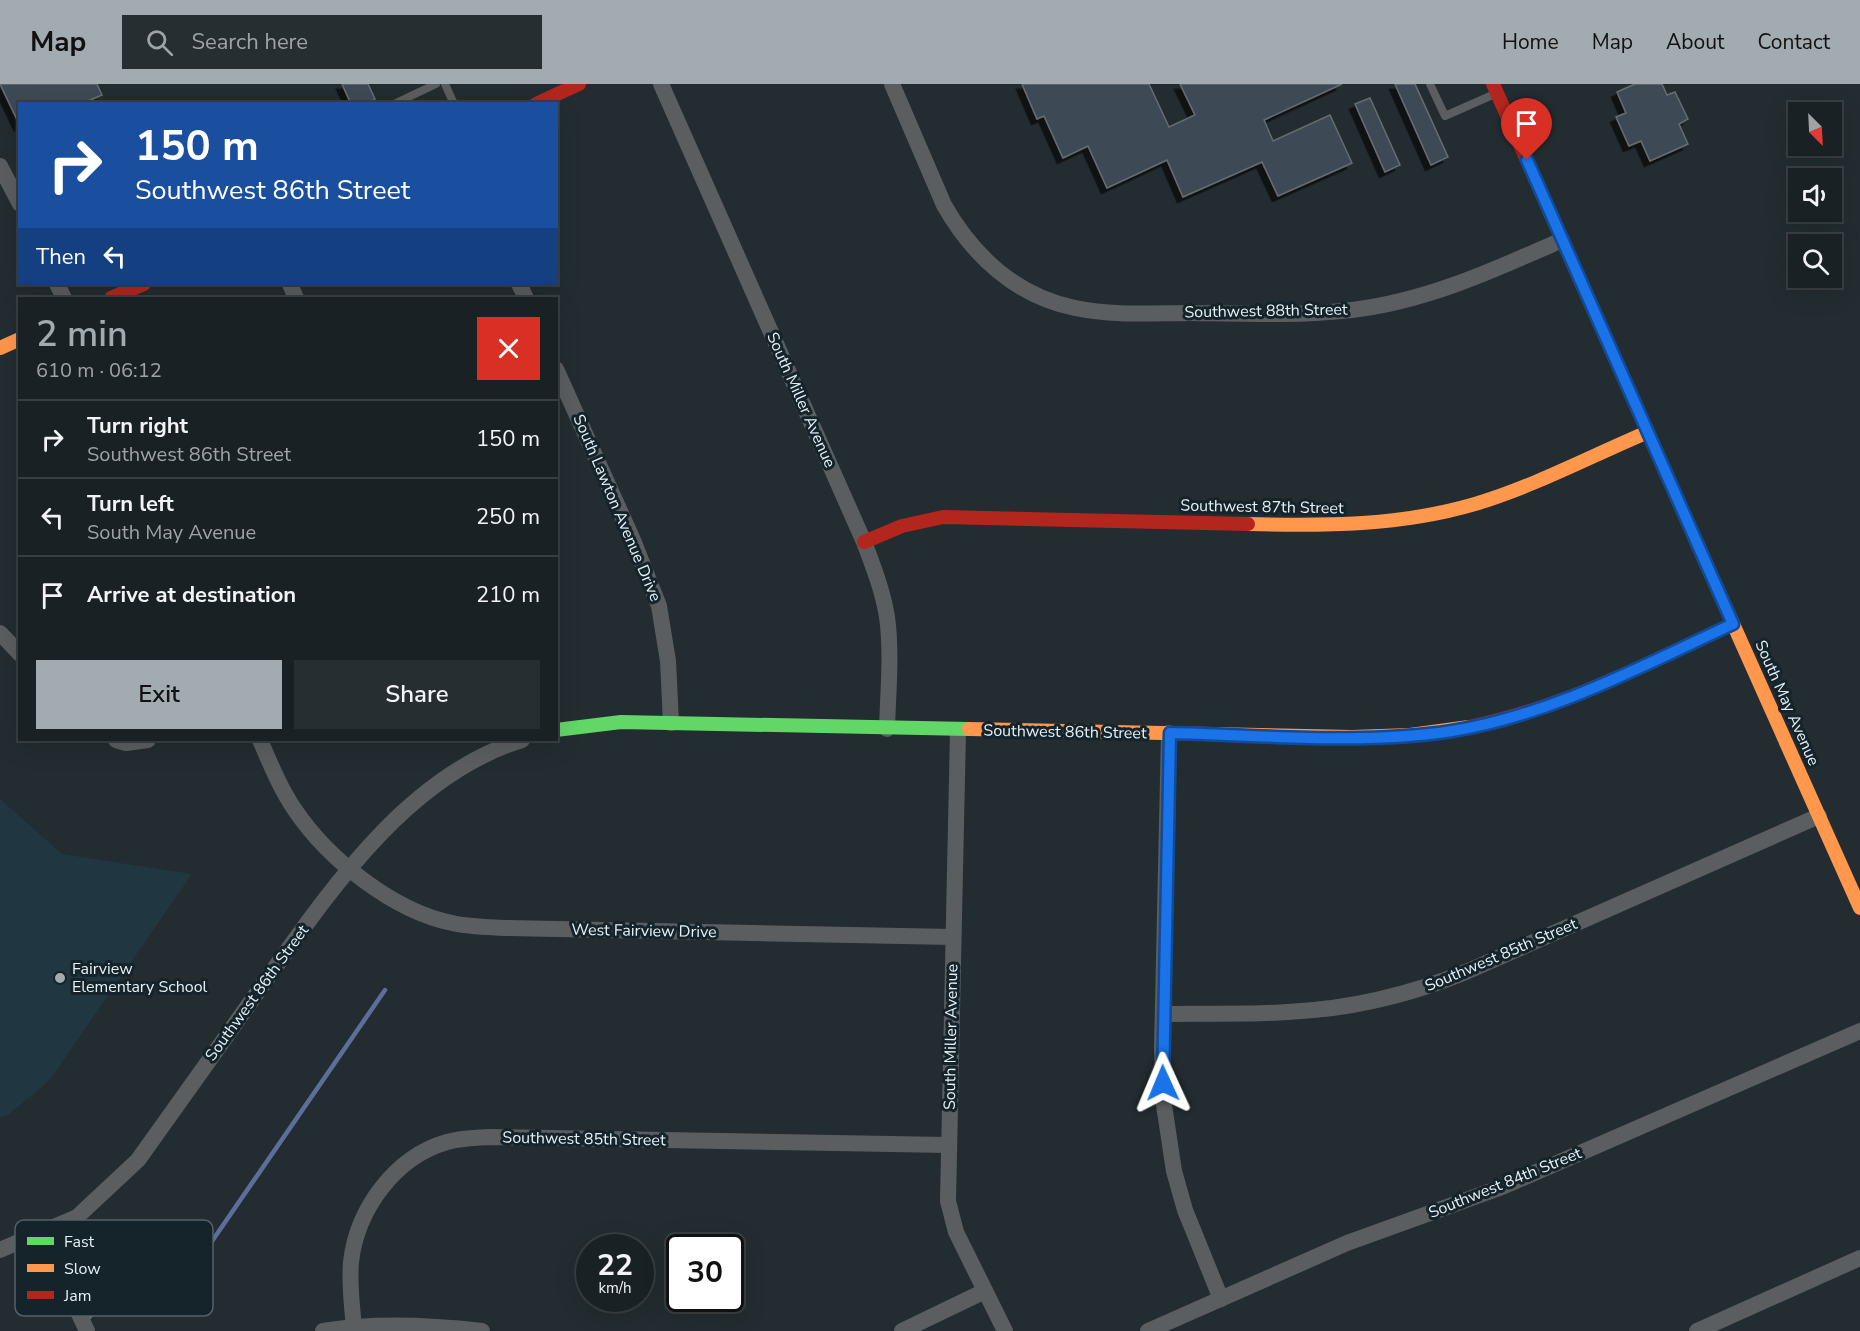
<!DOCTYPE html>
<meta charset="utf-8">
<style>
:root{--surface:#1a2124;--page:#272e31;--text:#f1f3f6;--muted:#9fa3a6;--line:#383e41;--accent:#a2abb0}
body{margin:0;font-family:"Nunito Sans",sans-serif;background:var(--page);color:var(--text);height:100vh;display:flex;flex-direction:column;font-size:22px;white-space:nowrap}
*{box-sizing:border-box;margin:0}
p{font-size:20px;color:var(--muted)}
.icon{flex:none;width:33px;height:33px;fill:none;stroke:currentColor;stroke-width:2;stroke-linecap:round;stroke-linejoin:round}
.map{position:relative;flex:1;overflow:hidden}
.drawer{position:absolute;left:18px;top:213px;width:540px;height:444px;display:flex;flex-direction:column;background:var(--surface);border-radius:0px;box-shadow:0 6px 24px #0002,0 0 0 2px var(--line)}
.drawer>*{flex:none}
.top-card{position:absolute;left:18px;top:18px;width:540px;height:183px;border-radius:0px;box-shadow:0 6px 24px #0002,0 0 0 2px var(--line);background:#1a4fa0;color:#fff;overflow:hidden}
.needle{width:39px;rotate:156deg}
.fabs{position:absolute;left:1788px;top:18px;display:grid;gap:12px}
.fabs a{display:grid;place-items:center;width:54px;height:54px;border-radius:0px;background:var(--surface);box-shadow:0 6px 24px #0002,0 0 0 2px var(--line);font-size:30px}
.speed{position:absolute;left:576px;top:1150px;display:flex;gap:12px;font-size:30px;font-weight:700;text-align:center}
.speed>*{display:grid;place-content:center;width:78px;height:78px;border-radius:50%;background:var(--surface);box-shadow:0 6px 24px #0002,0 0 0 2px var(--line);line-height:1}
.speed small{font-size:15px;font-weight:400}
.speed .limit{border:3px solid #111;border-radius:9px;background:#fff;color:#111}
.pin{position:absolute;display:grid;place-items:center;width:51px;height:51px;color:#fff;margin:-62px -26px;border-radius:50% 50% 50% 0;rotate:-45deg;box-shadow:0 0 6px #0007}
.pin .icon{rotate:45deg}
.me{position:absolute;width:66px;margin:-33px;rotate:359deg;stroke-linejoin:round;filter:drop-shadow(0 0 4px #0008)}
.turn{display:flex;align-items:center;gap:21px;height:126px;padding:0 18px;font-size:27px}
.turn .icon{width:78px;height:78px;stroke-width:2.5}
.turn b{display:block;font-size:42px;line-height:51px}
.then{display:flex;align-items:center;height:57px;padding:0 18px;background:#0003;gap:12px;font-size:22px}
.round{display:grid;place-items:center;flex:none;width:63px;height:63px;border-radius:0px;background:var(--page)}
.headline{display:flex;align-items:center;justify-content:space-between;height:102px;padding:0 18px}
h1{font-size:36px;font-weight:600;line-height:45px;color:var(--accent)}
.cta{display:flex;gap:12px;margin-top:auto;padding:12px 18px}
.cta a{flex:1;height:69px;border-radius:0px;background:var(--accent);color:#111;font-size:24px;font-weight:600;line-height:69px;text-align:center}
.cta a+a{background:var(--page);color:var(--text)}
ul{padding:0;list-style:none}
li{display:flex;align-items:center;gap:18px;height:78px;padding:0 18px;border-top:2px solid var(--line)}
li div{flex:1}
li b{display:block;font-size:22px}
li em{font-style:normal}
header{display:flex;align-items:center;gap:36px;box-sizing:border-box;height:84px;padding:0 30px;background:var(--accent);color:#111}
header strong{font-size:28px}
nav{display:flex;gap:33px;margin-inline-start:auto;font-size:21px}
.search{width:420px;height:54px;background:var(--page);display:flex;align-items:center;gap:15px;box-sizing:border-box;padding:0 21px;border-radius:0px;color:var(--muted);font-size:22px}
.map>svg:first-child{display:block}
.built{fill:#203640}
.lines{fill:none;stroke-linecap:round;stroke-linejoin:round}
.stream{stroke:#5c6e9a;stroke-width:4.5}
.building{fill:#3e4a54;stroke:#666c70;stroke-width:1.5;filter:url(#shadow)}
.lane{stroke:#5a5e60;stroke-width:8}
.street{stroke:#5a5e60;stroke-width:16}
.fast{stroke:#63d668;stroke-width:14}
.slow{stroke:#ff974d;stroke-width:14}
.jam{stroke:#b3261e;stroke-width:14}
.route-casing{stroke:#114b97;stroke-width:15}
.route{stroke:#1a73e8;stroke-width:10}
.poi-dot{fill:#a2abb0;stroke:#15242b;stroke-width:2}
.labels{text-anchor:middle;dominant-baseline:central;stroke-width:6;stroke-linejoin:round;paint-order:stroke}
.street-label{font-size:16px;fill:#e6f0f5;stroke:#15242b}
.poi-label{font-size:16px;fill:#e6f0f5;stroke:#15242b;text-anchor:start}
.key{fill:#15242b;stroke:#546168;stroke-width:1.5}
.key-label{font-size:16px;fill:#e6f0f5}
</style>
<header>
<strong>Map</strong>
<div class="search"><svg class="icon" aria-label="search" viewBox="0 0 24 24"><circle cx="10" cy="10" r="6"/><path d="M15 15l6 6"/></svg>Search here</div>
<nav><a>Home</a><a>Map</a><a>About</a><a>Contact</a></nav>
</header>
<div class="map">
<svg width="1860" height="1247" viewBox="0 0 1860 1247">
<defs>
<filter id="shadow"><feDropShadow dx="-5.5" dy="5.5" stdDeviation="0" flood-color="#0009"/></filter>
</defs>
<rect width="100%" height="100%" fill="#232c30"/>
<polygon class="built" points="0,715 62,770 192,790 49,997 8,1031 0,1034"/>
<g class="lines">
<polyline class="stream" points="85,1237 105,1218 197,1179 385,906"/>
</g>
<g class="building">
<polygon points="0,0 97,0 102,11 81,20 20,20 20,42"/>
<polygon points="342,0 368,0 375,15 367,20 351,20"/>
<polygon points="1022,0 1149,0 1169,43 1195,31 1180,0 1342,0 1264,36 1273,57 1330,31 1352,79 1278,112 1262,78 1183,113 1167,76 1107,104 1088,62 1063,74 1044,32 1037,35"/>
<polygon points="1395,0 1415,0 1448,73 1431,81"/>
<polygon points="1635,0 1662,0 1667,11 1675,8 1688,35 1679,40 1688,60 1650,77 1641,57 1629,62 1616,33 1626,29 1617,8"/>
<polygon points="1370,14 1400,81 1385,88 1355,20"/>
</g>
<g class="lines">
<g class="lane">
<polyline points="445,0 454,20"/>
<polyline points="1430,0 1445,32 1497,9"/>
<polyline points="394,20 436,0"/>
</g>
<g class="street">
<path d="M661 0 864 458C873 482 883 507 887 533 892 569 888 608 887 645"/>
<path d="M892 0 944 121C973 172 1016 212 1075 224 1113 232 1154 229 1193 229 1246 230 1299 232 1352 226 1427 217 1494 186 1562 156"/>
<polyline points="0,82 20,120"/>
<polyline points="57,200 64,214"/>
<polyline points="290,200 296,214"/>
<polyline points="519,200 526,214"/>
<polyline points="556,285 633,456 659,522 668,577 671,639"/>
<polyline points="0,549 20,570"/>
<polyline points="958,646 948,1117 956,1148 1005,1247"/>
<polyline points="1169,649 1162,965 1164,1021 1174,1087 1185,1126 1221,1215"/>
<polyline points="116,656 126,659 148,656"/>
<path d="M260 656C270 679 280 704 295 726 328 775 393 827 452 839 469 843 488 843 507 844L953 853"/>
<path d="M1163 930C1205 929 1246 931 1288 928 1350 925 1410 911 1468 887L1819 732"/>
<polyline points="41,1149 87,1247"/>
<path d="M0 1166 77 1133 138 1076C178 1020 219 963 259 906 327 811 405 692 522 656"/>
<path d="M354 1243C352 1222 349 1200 351 1178 357 1125 395 1073 447 1058 461 1054 475 1054 489 1053L948 1061"/>
<path d="M323 1247C375 1238 430 1241 482 1247"/>
<polyline points="902,1247 985,1207"/>
<polyline points="1148,1247 1347,1159 1502,1103 1860,947"/>
<polyline points="1697,1247 1860,1174"/>
</g>
<polyline class="fast" points="556,646 621,638 969,645"/>
<g class="slow">
<polyline points="0,264 20,255"/>
<path d="M1248 440C1325 442 1400 442 1475 420 1535 402 1591 372 1648 348"/>
<polyline points="1692,448 1860,824"/>
<polyline points="969,645 1352,653 1410,651 1469,643"/>
</g>
<g class="jam">
<polyline points="1493,0 1692,448"/>
<polyline points="536,20 579,0"/>
<polyline points="111,214 144,200"/>
<polyline points="864,458 902,442 943,433 1248,440"/>
<path d="M1469 643C1562 624 1647 580 1733 540"/>
</g>
</g>
<g class="lines">
<g class="route-casing">
<path id="route" d="M1163 999 1170 649C1261 651 1362 661 1452 647 1551 631 1642 582 1733 540L1527 76"/>
</g>
<use href="#route" class="route"/>
</g>
<circle class="poi-dot" cx="60" cy="894" r="6"/>
<g class="labels">
<g class="street-label">
<text transform="translate(1266 227) rotate(-1)">Southwest 88th Street</text>
<text transform="translate(801 316) rotate(66)">South Miller Avenue</text>
<text transform="translate(1262 423) rotate(1)">Southwest 87th Street</text>
<text transform="translate(617 424) rotate(67)">South Lawton Avenue Drive</text>
<text transform="translate(1787 619) rotate(66)">South May Avenue</text>
<text transform="translate(1065 648) rotate(1)">Southwest 86th Street</text>
<text transform="translate(644 847) rotate(1)">West Fairview Drive</text>
<text transform="translate(1501 871) rotate(-23)">Southwest 85th Street</text>
<text transform="translate(257 909) rotate(-54)">Southwest 86th Street</text>
<text transform="translate(951 953) rotate(-89)">South Miller Avenue</text>
<text transform="translate(584 1055) rotate(1)">Southwest 85th Street</text>
<text transform="translate(1505 1099) rotate(-22)">Southwest 84th Street</text>
</g>
<g class="poi-label">
<text x="72" y="885">Fairview<tspan x="72" dy="18">Elementary School</tspan></text>
</g>
</g>
<rect x="15" y="1136" width="198" height="96" rx="9" class="key"/>
<rect x="27" y="1153" width="27" height="8" fill="#63d668"/>
<rect x="27" y="1180" width="27" height="8" fill="#ff974d"/>
<rect x="27" y="1207" width="27" height="8" fill="#b3261e"/>
<g class="key-label">
<text x="64" y="1163">Fast</text>
<text x="64" y="1190">Slow</text>
<text x="64" y="1217">Jam</text>
</g>
</svg>
<div class="fabs">
<a><svg class="needle" viewBox="-14 -14 28 28"><path d="M0-13l5 13h-10z" fill="#e53935"/><path d="M0 13l5-13h-10z" fill="#9fa3a6"/></svg></a>
<a><svg class="icon" aria-label="sound" viewBox="0 0 24 24"><path d="M4 9h4l5-4v14l-5-4H4zM17 9q2 3 0 6"/></svg></a>
<a><svg class="icon" aria-label="search" viewBox="0 0 24 24"><circle cx="10" cy="10" r="6"/><path d="M15 15l6 6"/></svg></a>
</div>
<div class="speed"><div>22<small>km/h</small></div><div class="limit">30</div></div>
<div class="pin" style="left:1527px;top:76px;background:#d93025"><svg class="icon" aria-label="arrive" viewBox="0 0 24 24"><path d="M6 21V4h12l-3 4 3 4H6"/></svg></div>
<svg class="me" style="left:1163px;top:999px" viewBox="-20 -20 40 40"><path d="M0-17L14 15 0 8-14 15z" fill="#1a73e8" stroke="#fff" stroke-width="4"/></svg>
<div class="top-card">
<div class="turn"><svg class="icon" aria-label="right" viewBox="0 0 24 24"><path d="M7 20v-9h11M14 6l5 5-5 5"/></svg><div><b>150 m</b>Southwest 86th Street</div></div>
<div class="then">Then<svg class="icon" aria-label="left" viewBox="0 0 24 24"><path d="M17 20v-9H6M10 6l-5 5 5 5"/></svg></div>
</div>
<section class="drawer">
<div class="headline"><div><h1>2 min</h1><p>610 m · 06:12</p></div><a class="round" style="background:#d93025;color:#fff"><svg class="icon" aria-label="close" viewBox="0 0 24 24"><path d="M6 6l12 12M18 6L6 18"/></svg></a></div>
<ul>
<li><svg class="icon" aria-label="right" viewBox="0 0 24 24"><path d="M7 20v-9h11M14 6l5 5-5 5"/></svg><div><b>Turn right</b><p>Southwest 86th Street</p></div><em>150 m</em></li>
<li><svg class="icon" aria-label="left" viewBox="0 0 24 24"><path d="M17 20v-9H6M10 6l-5 5 5 5"/></svg><div><b>Turn left</b><p>South May Avenue</p></div><em>250 m</em></li>
<li><svg class="icon" aria-label="arrive" viewBox="0 0 24 24"><path d="M6 21V4h12l-3 4 3 4H6"/></svg><div><b>Arrive at destination</b></div><em>210 m</em></li>
</ul>
<div class="cta"><a>Exit</a><a>Share</a></div>
</section>
</div>
